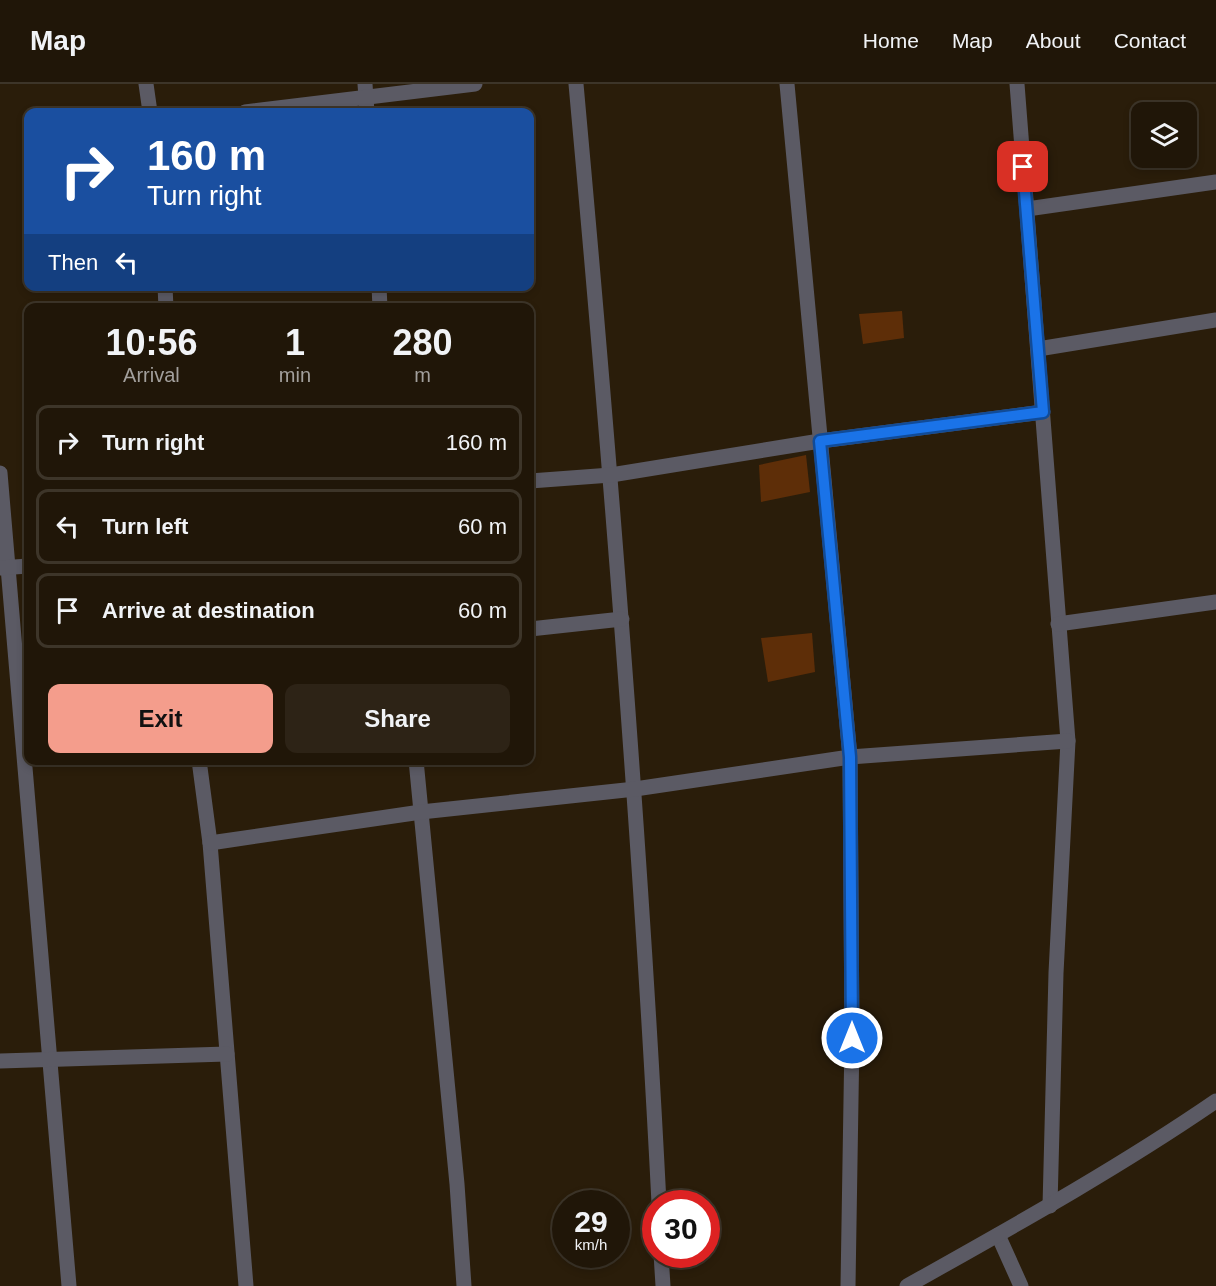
<!DOCTYPE html>
<style>
:root{--surface:#201608;--page:#2d2316;--text:#f1f3f6;--muted:#a29f9c;--line:#3d3529;--accent:#f49d8c}
body{margin:0;font-family:Helvetica,sans-serif;background:var(--page);color:var(--text);height:100vh;display:flex;flex-direction:column;font-size:22px;white-space:nowrap}
*{box-sizing:border-box;margin:0}
p{font-size:20px;color:var(--muted)}
.icon{flex:none;width:33px;height:33px;fill:none;stroke:currentColor;stroke-width:2;stroke-linecap:round;stroke-linejoin:round}
.map{position:relative;flex:1;overflow:hidden}
.drawer{position:absolute;left:24px;top:219px;width:510px;height:462px;display:flex;flex-direction:column;background:var(--surface);border-radius:12px;box-shadow:0 3px 9px #0003,0 0 0 2px var(--line)}
.drawer>*{flex:none}
.guide{position:absolute;left:24px;top:24px;width:510px;height:183px;border-radius:12px;box-shadow:0 3px 9px #0003,0 0 0 2px var(--line);background:#1a4fa0;color:#fff;overflow:hidden}
.fabs{position:absolute;left:1131px;top:18px;display:grid;gap:12px}
.fabs a{display:grid;place-items:center;width:66px;height:66px;border-radius:12px;background:var(--surface);box-shadow:0 3px 9px #0003,0 0 0 2px var(--line);font-size:30px}
.speed{position:absolute;left:552px;top:1106px;display:flex;gap:12px;font-size:30px;font-weight:700;text-align:center}
.speed>*{display:grid;place-content:center;width:78px;height:78px;border-radius:50%;background:var(--surface);box-shadow:0 3px 9px #0003,0 0 0 2px var(--line);line-height:1}
.speed small{font-size:15px;font-weight:400}
.speed .limit{border:9px solid #d22;background:#fff;color:#111}
.pin{position:absolute;display:grid;place-items:center;width:51px;height:51px;color:#fff;margin:-26px;border-radius:12px;box-shadow:0 3px 9px #0006}
.me{position:absolute;width:66px;margin:-33px;rotate:0deg;stroke-linejoin:round;filter:drop-shadow(0 0 4px #0008)}
.turn{display:flex;align-items:center;gap:21px;height:126px;padding:0 24px;font-size:27px}
.turn .icon{width:78px;height:78px;stroke-width:2.5}
.turn b{display:block;font-size:42px;line-height:51px}
.then{display:flex;align-items:center;height:57px;padding:0 24px;background:#0003;gap:12px;font-size:22px}
.eta{display:flex;justify-content:space-evenly;align-items:center;height:102px;text-align:center}
.eta b{font-size:36px;font-weight:600;line-height:42px}
.button{display:flex;gap:12px;margin-top:auto;padding:12px 24px}
.button a{flex:1;height:69px;border-radius:12px;background:var(--accent);color:#111;font-size:24px;font-weight:600;line-height:69px;text-align:center}
.button a+a{background:var(--page);color:var(--text)}
ul{padding:0;list-style:none}
li{display:flex;align-items:center;gap:18px;height:75px;margin:0 12px 9px;padding:0 12px;border:3px solid var(--line);border-radius:12px}
li div{flex:1}
li b{display:block;font-size:22px}
li em{font-style:normal}
header{display:flex;align-items:center;gap:36px;box-sizing:border-box;height:84px;padding:0 30px;background:var(--surface);border-bottom:2px solid var(--line)}
header strong{font-size:28px}
nav{display:flex;gap:33px;margin-inline-start:auto;font-size:21px}
.map>svg:first-child{display:block}
.building{fill:#5e2e08}
.lines{fill:none;stroke-linecap:round;stroke-linejoin:round}
.street{stroke:#5b5a64;stroke-width:15}
.route-casing{stroke:#114b97;stroke-width:15}
.route{stroke:#1a73e8;stroke-width:10}
</style>
<header>
<strong>Map</strong>
<nav><a>Home</a><a>Map</a><a>About</a><a>Contact</a></nav>
</header>
<div class="map">
<svg width="1216" height="1202" viewBox="0 0 1216 1202">
<rect width="100%" height="100%" fill="#2a1d0a"/>
<g class="building">
<polygon points="902,227 904,254 863,260 859,230"/>
<polygon points="806,371 810,408 761,418 759,381"/>
<polygon points="812,549 815,588 768,598 761,554"/>
</g>
<g class="lines">
<g class="street">
<polyline points="146,0 150,28"/>
<polyline points="365,0 367,28"/>
<path d="M576 0C610 373 640 745 659 1119"/>
<polyline points="787,0 850,673 852,954 848,1202"/>
<polyline points="1017,0 1068,657 1056,889 1050,1122"/>
<polyline points="245,28 475,0"/>
<polyline points="1027,125 1216,98"/>
<polyline points="165,202 166,224"/>
<polyline points="379,202 380,224"/>
<polyline points="1038,265 1216,236"/>
<polyline points="0,389 69,1202"/>
<polyline points="530,397 611,391 820,357 1043,328"/>
<polyline points="0,484 28,482"/>
<polyline points="1058,540 1216,518"/>
<polyline points="530,545 622,535"/>
<polyline points="199,676 210,759 246,1202"/>
<polyline points="416,676 457,1100 464,1202"/>
<polyline points="210,759 421,728 635,705 850,673 1068,657"/>
<polyline points="0,977 227,970"/>
<polyline points="998,1151 1021,1202"/>
<polyline points="661,1170 663,1202"/>
<path d="M907 1202C1012 1143 1117 1085 1216 1017"/>
</g>
</g>
<g class="lines">
<g class="route-casing">
<polyline id="route" points="852,954 850,673 820,357 1043,328 1023,83"/>
</g>
<use href="#route" class="route"/>
</g>
</svg>
<div class="fabs">
<a><svg class="icon" aria-label="layers" viewBox="0 0 24 24"><path d="M12 4l9 5-9 5-9-5zM3 14l9 5 9-5"/></svg></a>
</div>
<div class="speed"><div>29<small>km/h</small></div><div class="limit">30</div></div>
<div class="pin" style="left:1023px;top:83px;background:#d93025"><svg class="icon" aria-label="arrive" viewBox="0 0 24 24"><path d="M6 21V4h12l-3 4 3 4H6"/></svg></div>
<svg class="me" style="left:852px;top:954px" viewBox="-20 -20 40 40"><circle r="17" fill="#1a73e8" stroke="#fff" stroke-width="3"/><path d="M0-11L8 9 0 5-8 9z" fill="#fff"/></svg>
<div class="guide">
<div class="turn"><svg class="icon" aria-label="right" viewBox="0 0 24 24"><path d="M7 20v-9h11M14 6l5 5-5 5"/></svg><div><b>160 m</b>Turn right</div></div>
<div class="then">Then<svg class="icon" aria-label="left" viewBox="0 0 24 24"><path d="M17 20v-9H6M10 6l-5 5 5 5"/></svg></div>
</div>
<section class="drawer">
<div class="eta">
<div><b>10:56</b><p>Arrival</p></div>
<div><b>1</b><p>min</p></div>
<div><b>280</b><p>m</p></div>
</div>
<ul>
<li><svg class="icon" aria-label="right" viewBox="0 0 24 24"><path d="M7 20v-9h11M14 6l5 5-5 5"/></svg><div><b>Turn right</b></div><em>160 m</em></li>
<li><svg class="icon" aria-label="left" viewBox="0 0 24 24"><path d="M17 20v-9H6M10 6l-5 5 5 5"/></svg><div><b>Turn left</b></div><em>60 m</em></li>
<li><svg class="icon" aria-label="arrive" viewBox="0 0 24 24"><path d="M6 21V4h12l-3 4 3 4H6"/></svg><div><b>Arrive at destination</b></div><em>60 m</em></li>
</ul>
<div class="button"><a>Exit</a><a>Share</a></div>
</section>
</div>
